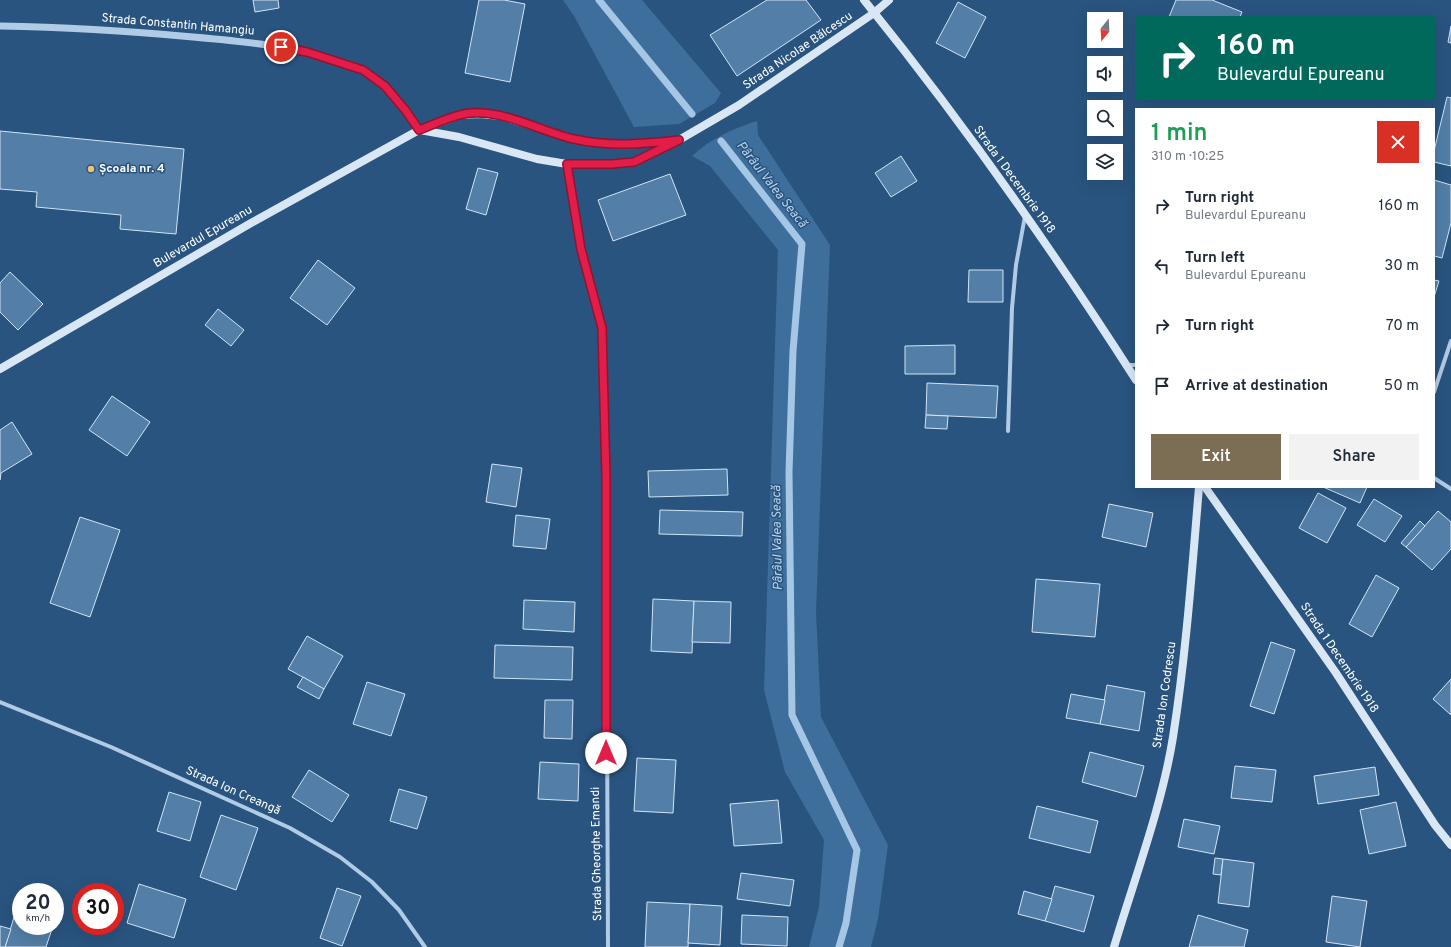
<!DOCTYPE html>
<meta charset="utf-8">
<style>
:root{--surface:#fff;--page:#f2f2f3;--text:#1f2937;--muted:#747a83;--accent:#7b6e54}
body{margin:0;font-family:Overpass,sans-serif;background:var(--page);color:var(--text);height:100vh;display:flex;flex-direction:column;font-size:15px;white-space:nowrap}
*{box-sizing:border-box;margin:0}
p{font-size:13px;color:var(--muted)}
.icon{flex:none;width:22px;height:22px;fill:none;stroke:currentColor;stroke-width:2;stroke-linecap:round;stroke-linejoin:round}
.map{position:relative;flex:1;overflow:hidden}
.sheet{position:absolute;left:1135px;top:108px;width:300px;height:380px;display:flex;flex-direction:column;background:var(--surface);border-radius:0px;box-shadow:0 4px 16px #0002}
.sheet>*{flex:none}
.banner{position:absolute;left:1135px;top:16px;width:300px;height:84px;border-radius:0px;box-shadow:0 4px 16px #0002;background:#00695c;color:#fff;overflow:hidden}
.needle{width:26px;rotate:198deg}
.controls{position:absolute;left:1087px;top:12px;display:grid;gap:8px}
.controls a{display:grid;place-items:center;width:36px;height:36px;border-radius:0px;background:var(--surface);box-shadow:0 4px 16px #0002;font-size:20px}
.speed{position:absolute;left:12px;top:883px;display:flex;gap:8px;font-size:20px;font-weight:700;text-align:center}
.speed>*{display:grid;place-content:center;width:52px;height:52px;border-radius:50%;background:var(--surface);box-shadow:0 4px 16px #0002;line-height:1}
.speed small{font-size:10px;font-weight:400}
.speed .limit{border:6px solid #d22;background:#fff;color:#111}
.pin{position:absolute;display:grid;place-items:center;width:34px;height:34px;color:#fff;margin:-17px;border:2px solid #fff;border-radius:50%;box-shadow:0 1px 4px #0007}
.me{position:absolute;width:44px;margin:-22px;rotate:0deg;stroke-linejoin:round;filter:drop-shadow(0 0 3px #0008)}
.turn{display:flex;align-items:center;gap:14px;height:84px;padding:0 16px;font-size:18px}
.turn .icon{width:52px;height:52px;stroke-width:2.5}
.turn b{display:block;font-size:28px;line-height:34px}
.round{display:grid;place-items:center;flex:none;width:42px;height:42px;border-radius:0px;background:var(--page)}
.summary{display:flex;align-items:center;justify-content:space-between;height:68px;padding:0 16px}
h1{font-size:24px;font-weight:600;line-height:30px;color:#1e9e55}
.cta{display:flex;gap:8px;margin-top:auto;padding:8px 16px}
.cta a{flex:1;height:46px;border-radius:0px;background:var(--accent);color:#fff;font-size:16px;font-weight:600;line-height:46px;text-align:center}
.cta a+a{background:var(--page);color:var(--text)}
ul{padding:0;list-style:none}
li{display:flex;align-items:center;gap:12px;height:60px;padding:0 16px}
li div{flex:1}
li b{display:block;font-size:15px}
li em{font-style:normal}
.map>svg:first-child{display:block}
.green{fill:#3d6e9c}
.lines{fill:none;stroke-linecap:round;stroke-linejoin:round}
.stream{stroke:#a5c7e5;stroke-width:7}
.building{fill:#527ea7;stroke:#d2e4f4}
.minor{stroke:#b0cbe5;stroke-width:4}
.tertiary{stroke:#b0cbe5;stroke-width:7}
.secondary{stroke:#d9e7f5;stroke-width:8}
.route-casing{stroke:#92132f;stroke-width:10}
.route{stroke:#e11d48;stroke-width:7}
.poi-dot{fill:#ecc277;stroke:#29547f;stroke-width:1.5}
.labels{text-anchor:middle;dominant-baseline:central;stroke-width:3;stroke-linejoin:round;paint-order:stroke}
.street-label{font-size:12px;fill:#fff;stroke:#29547f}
.poi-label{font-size:12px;font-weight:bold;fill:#fff;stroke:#29547f;text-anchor:start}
.water-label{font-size:13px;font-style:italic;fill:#bbd5ed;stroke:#29547f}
</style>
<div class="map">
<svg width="1451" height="947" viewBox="0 0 1451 947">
<rect width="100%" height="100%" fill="#29547f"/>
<g class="green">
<polygon points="563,0 642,0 721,93 715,103 679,124 634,127 574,16"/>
<path d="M757 121 758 135 830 245 816 611 821 717 888 845 878 919 871 947H809L819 907 824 840 785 772 764 690 778 250 710 166 692 156C711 138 733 129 757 121Z"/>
</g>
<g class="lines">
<g class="stream">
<polyline points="599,0 692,114"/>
<polyline points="721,141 802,244 793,351 789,472 792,715 857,850 846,923 839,947"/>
</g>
</g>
<g class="building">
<polygon points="253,0 278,0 279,8 255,12"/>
<polygon points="479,0 504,0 525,4 510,82 465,73"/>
<polygon points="767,0 806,0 821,20 737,76 710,35"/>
<polygon points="1176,0 1212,0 1242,12 1240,17 1169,17"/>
<polygon points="958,2 986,17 965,58 936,43"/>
<polygon points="1451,26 1451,43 1448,42"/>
<polygon points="1447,97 1451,98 1451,166 1434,162 1434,151"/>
<polygon points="0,131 184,149 176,234 120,229 121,215 36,207 37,192 0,189"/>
<polygon points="901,156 917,181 891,197 875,173"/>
<polygon points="478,168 498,173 486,215 466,209"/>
<polygon points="670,174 686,215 613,241 598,200"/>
<polygon points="1434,180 1451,185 1451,223 1442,258 1434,256"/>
<polygon points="318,260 355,288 327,325 290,298"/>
<polygon points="969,270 1003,270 1003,302 968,302"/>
<polygon points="10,272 43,304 18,330 0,312 0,283"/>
<polygon points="1434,280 1439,281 1434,297"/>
<polygon points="218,309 244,330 231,346 205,325"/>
<polygon points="955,345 955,374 905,374 905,346"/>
<polygon points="927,383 998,386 996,418 926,415"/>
<polygon points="112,396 150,422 127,456 89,430"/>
<polygon points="926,415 948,416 947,429 925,428"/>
<polygon points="12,422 32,454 1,473 0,480 0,430"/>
<polygon points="492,464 522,468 516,507 486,502"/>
<polygon points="727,469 728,495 649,497 648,471"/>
<polygon points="1323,487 1367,487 1360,503"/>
<polygon points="1318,493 1346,508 1327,543 1299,528"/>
<polygon points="1374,499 1402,516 1385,542 1357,525"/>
<polygon points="1109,504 1153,513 1146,547 1102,537"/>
<polygon points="660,510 743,512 742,536 659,534"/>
<polygon points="1438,511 1451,522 1451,549 1432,570 1406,547"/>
<polygon points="516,515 550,519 546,549 513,546"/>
<polygon points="80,517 120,530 90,617 50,603"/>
<polygon points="1420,521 1425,526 1406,547 1401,543"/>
<polygon points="1376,575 1399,588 1372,637 1349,624"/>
<polygon points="1036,579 1100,584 1095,637 1032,632"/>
<polygon points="653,599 694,601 692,653 651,651"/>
<polygon points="524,600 575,602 574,632 523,629"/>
<polygon points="694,601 731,602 730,643 692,642"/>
<polygon points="307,636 343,656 324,689 288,669"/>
<polygon points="1271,642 1295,650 1274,714 1250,706"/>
<polygon points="495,645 573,647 572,680 494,678"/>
<polygon points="303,677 324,689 319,699 297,687"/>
<polygon points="1451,679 1451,715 1433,699"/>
<polygon points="367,682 405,694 391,736 353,724"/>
<polygon points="1107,685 1145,692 1139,731 1100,724"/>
<polygon points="1071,694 1105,700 1100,724 1066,718"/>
<polygon points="545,700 573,700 572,739 544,738"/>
<polygon points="1090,752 1144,766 1136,797 1082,782"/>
<polygon points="637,758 676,760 673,813 634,811"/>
<polygon points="540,762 579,764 578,801 538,799"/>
<polygon points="1235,766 1276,770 1272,802 1231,798"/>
<polygon points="1375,767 1379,795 1318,804 1314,776"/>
<polygon points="309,770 349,795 332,822 292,797"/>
<polygon points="399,789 427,797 417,829 390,821"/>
<polygon points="169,792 201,802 190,841 157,831"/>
<polygon points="778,800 782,843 734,846 730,804"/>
<polygon points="1396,802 1406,846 1369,854 1360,810"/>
<polygon points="1037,806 1098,821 1090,853 1029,838"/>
<polygon points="221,815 258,828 236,890 200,877"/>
<polygon points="1184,819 1220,826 1214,854 1178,847"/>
<polygon points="1215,858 1223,859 1221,875 1213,874"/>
<polygon points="1223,859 1254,863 1249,907 1218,903"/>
<polygon points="741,873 794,880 790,906 737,899"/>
<polygon points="139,884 186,899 174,938 127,923"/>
<polygon points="1055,886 1094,896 1084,932 1045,921"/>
<polygon points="337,888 361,896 342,946 320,938"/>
<polygon points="1024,891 1052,899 1045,921 1018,914"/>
<polygon points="1332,896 1367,901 1360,947 1326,942"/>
<polygon points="647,902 690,904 688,947 645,947"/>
<polygon points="690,904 722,906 720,945 688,943"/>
<polygon points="17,907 21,908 21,926 53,926 46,947 5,947"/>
<polygon points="742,915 788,917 787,946 741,944"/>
<polygon points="1198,915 1248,930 1244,947 1189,947"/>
<polygon points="0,926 11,929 5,947 0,947"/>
</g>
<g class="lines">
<g class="minor">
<polyline points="567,164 581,249 602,328 606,476 608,947"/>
<polyline points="1126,365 1136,365"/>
<polyline points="1434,392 1451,341"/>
<polyline points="1008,431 1012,308 1016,265 1025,216"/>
<polyline points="1434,478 1451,489"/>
<polyline points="0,702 111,747 290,828 340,857 372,882 399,910 425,947"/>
</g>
<path class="tertiary" d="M0 26C65 27 129 31 193 37 239 41 285 45 330 59 341 62 355 65 364 71 388 86 404 107 419 130"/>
<g class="secondary">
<path d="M864 0C962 121 1052 249 1136 380"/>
<polyline points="420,130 459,137 537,159 567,164 612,164 634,162 679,140 739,105 874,13 889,0"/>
<polyline points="0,369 251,223 419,130 460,115 480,114 501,116 574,139 600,143 624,145 679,140"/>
<polyline points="1205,487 1336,673 1435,825 1451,845"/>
<path d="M1114 947C1134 880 1162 806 1173 737 1186 655 1192 570 1199 487"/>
</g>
</g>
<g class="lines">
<g class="route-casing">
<path id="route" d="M281 47 307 52 363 70 385 86 406 111 419 130C432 125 445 119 459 115 497 105 538 131 574 139 609 147 644 144 679 140L634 162 612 164H567L581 249 602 328 606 476V753"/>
</g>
<use href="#route" class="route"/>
</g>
<circle class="poi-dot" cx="91" cy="169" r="4"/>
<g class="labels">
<g class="street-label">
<text transform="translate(178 25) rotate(5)">Strada Constantin Hamangiu</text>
<text transform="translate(798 51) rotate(-34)">Strada Nicolae Bălcescu</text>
<text transform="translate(1014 180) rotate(54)">Strada 1 Decembrie 1918</text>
<text transform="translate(203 237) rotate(-30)">Bulevardul Epureanu</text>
<text transform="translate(1339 658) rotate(56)">Strada 1 Decembrie 1918</text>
<text transform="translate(1165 695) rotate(-82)">Strada Ion Codrescu</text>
<text transform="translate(233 791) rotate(24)">Strada Ion Creangă</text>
<text transform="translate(597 854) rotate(-91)">Strada Gheorghe Emandi</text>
</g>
<g class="poi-label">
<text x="99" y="169">Școala nr. 4</text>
</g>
<g class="water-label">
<text transform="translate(771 185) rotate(52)">Pârâul Valea Seacă</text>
<text transform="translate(778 538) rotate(-91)">Pârâul Valea Seacă</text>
</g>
</g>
</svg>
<div class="controls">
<a><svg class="needle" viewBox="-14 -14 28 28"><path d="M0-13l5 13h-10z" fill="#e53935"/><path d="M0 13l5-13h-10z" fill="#747a83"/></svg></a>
<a><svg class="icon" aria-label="sound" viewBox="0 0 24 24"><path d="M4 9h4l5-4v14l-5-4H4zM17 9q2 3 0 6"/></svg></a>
<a><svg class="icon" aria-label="search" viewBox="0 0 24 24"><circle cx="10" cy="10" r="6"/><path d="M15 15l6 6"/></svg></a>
<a><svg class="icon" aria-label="layers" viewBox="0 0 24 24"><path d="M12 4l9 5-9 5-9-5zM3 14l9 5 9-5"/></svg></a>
</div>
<div class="speed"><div>20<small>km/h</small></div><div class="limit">30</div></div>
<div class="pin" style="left:281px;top:47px;background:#d93025"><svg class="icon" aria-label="arrive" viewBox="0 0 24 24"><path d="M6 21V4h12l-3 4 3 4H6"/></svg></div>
<svg class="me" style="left:606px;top:753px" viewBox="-20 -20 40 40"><circle r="19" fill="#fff"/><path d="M0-13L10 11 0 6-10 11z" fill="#e11d48"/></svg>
<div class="banner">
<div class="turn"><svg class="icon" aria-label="right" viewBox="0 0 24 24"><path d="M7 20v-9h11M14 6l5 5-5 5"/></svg><div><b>160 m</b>Bulevardul Epureanu</div></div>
</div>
<section class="sheet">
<div class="summary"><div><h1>1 min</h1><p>310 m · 10:25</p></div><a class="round" style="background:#d93025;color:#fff"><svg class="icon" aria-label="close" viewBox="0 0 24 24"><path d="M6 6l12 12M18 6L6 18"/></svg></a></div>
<ul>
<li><svg class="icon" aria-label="right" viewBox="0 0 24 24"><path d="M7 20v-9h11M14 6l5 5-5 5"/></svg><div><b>Turn right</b><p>Bulevardul Epureanu</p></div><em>160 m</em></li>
<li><svg class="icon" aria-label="left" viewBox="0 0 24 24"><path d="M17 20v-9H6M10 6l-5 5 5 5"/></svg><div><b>Turn left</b><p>Bulevardul Epureanu</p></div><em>30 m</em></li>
<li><svg class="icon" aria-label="right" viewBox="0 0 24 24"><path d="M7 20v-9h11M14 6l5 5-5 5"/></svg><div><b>Turn right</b></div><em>70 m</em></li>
<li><svg class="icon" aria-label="arrive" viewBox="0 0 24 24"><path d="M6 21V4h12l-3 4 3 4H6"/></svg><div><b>Arrive at destination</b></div><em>50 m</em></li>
</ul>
<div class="cta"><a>Exit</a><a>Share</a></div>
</section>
</div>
